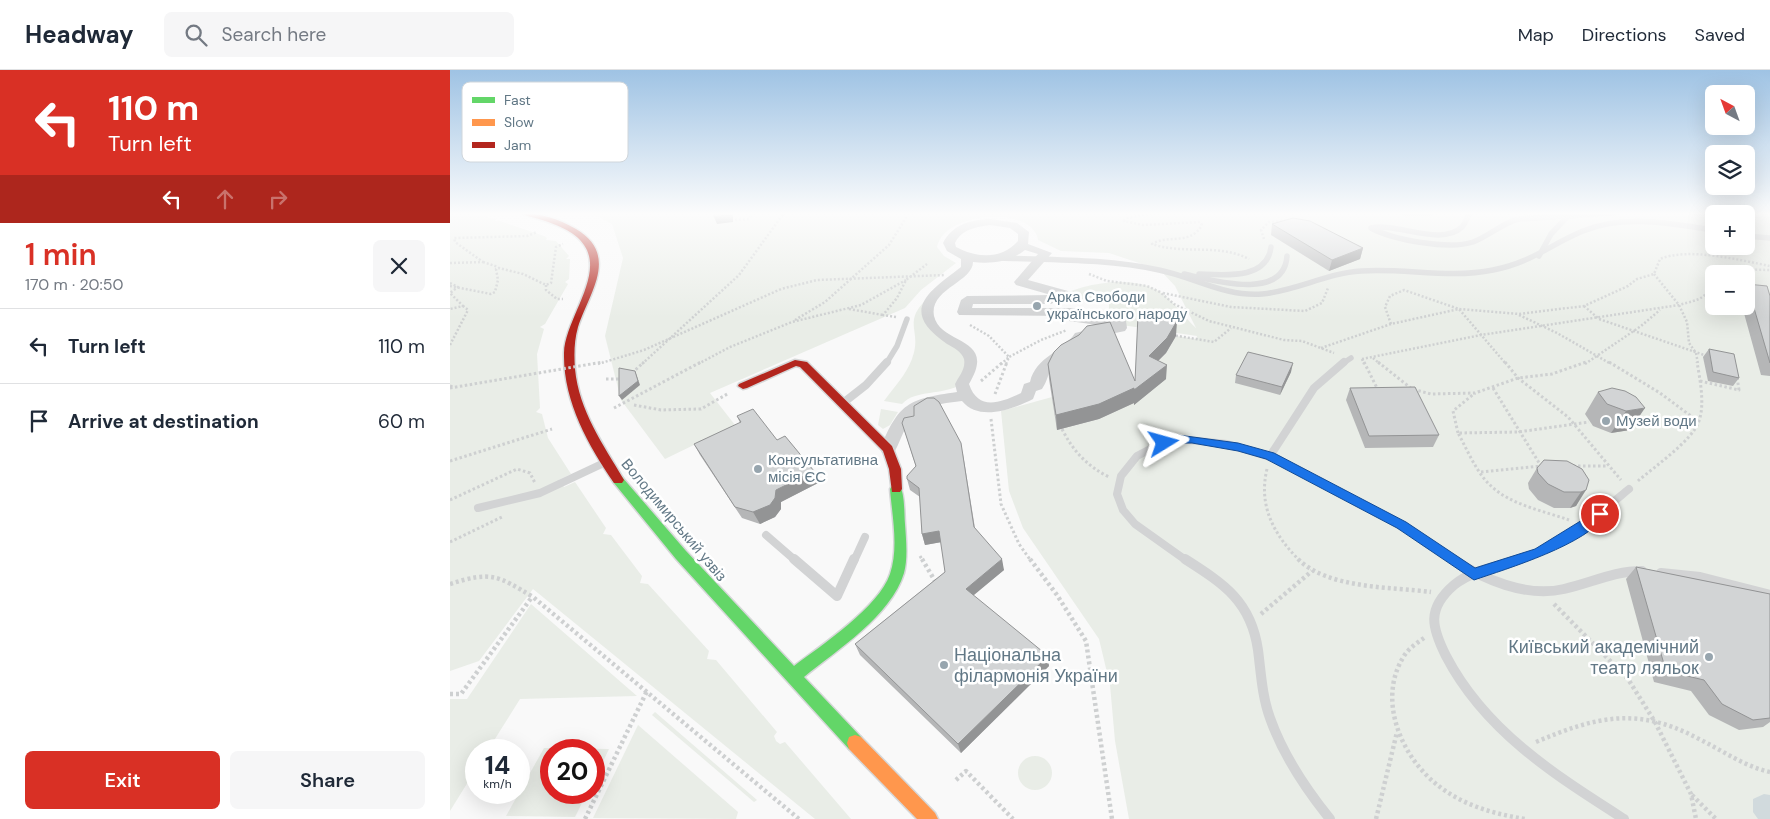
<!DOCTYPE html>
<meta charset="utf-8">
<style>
:root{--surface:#fff;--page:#f6f6f7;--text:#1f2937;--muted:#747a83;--line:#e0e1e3;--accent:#d93025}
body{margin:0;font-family:"DM Sans",sans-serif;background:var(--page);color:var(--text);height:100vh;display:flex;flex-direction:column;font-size:19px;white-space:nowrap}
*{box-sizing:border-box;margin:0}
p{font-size:16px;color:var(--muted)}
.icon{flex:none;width:28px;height:28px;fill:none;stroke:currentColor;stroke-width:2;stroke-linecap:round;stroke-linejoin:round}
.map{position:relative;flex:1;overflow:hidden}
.details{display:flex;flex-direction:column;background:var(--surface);width:450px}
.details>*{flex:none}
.top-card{background:#d93025;color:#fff;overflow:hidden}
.needle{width:32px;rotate:319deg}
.fabs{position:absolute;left:1255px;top:15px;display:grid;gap:10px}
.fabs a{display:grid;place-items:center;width:50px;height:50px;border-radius:8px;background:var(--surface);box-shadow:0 5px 20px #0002;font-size:25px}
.speed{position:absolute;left:15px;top:669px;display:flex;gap:10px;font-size:25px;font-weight:700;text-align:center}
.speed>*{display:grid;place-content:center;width:65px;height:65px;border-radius:50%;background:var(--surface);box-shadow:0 5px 20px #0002;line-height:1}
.speed small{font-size:12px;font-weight:400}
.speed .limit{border:8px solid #d22;background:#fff;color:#111}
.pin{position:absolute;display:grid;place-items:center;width:42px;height:42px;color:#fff;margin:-21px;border:2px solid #fff;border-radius:50%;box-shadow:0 1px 5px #0007}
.me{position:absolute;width:55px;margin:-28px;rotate:82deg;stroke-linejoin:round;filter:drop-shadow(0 0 4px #0008)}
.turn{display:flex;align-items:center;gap:18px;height:105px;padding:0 25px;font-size:22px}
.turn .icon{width:65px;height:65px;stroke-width:2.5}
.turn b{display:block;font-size:35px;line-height:42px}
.lanes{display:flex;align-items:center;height:48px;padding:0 25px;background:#0003;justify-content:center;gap:25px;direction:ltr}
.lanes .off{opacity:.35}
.round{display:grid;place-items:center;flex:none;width:52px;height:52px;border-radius:8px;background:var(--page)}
.overview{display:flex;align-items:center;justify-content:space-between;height:85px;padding:0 25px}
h1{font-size:30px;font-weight:600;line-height:38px;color:var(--accent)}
.button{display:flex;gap:10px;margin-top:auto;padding:10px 25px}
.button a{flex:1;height:58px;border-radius:8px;background:var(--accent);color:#fff;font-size:20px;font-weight:600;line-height:58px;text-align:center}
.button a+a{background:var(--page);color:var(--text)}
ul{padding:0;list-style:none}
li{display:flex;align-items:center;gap:15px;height:75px;padding:0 25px;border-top:1px solid var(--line)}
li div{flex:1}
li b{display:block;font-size:19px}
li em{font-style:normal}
header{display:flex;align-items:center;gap:30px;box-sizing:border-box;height:70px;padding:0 25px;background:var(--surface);border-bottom:1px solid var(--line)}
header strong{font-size:24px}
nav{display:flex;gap:28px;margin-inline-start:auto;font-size:18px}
.search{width:350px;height:45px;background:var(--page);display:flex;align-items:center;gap:12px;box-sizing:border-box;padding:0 18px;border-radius:8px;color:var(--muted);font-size:19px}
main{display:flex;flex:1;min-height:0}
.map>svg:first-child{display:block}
.green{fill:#e9ede7;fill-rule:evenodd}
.water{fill:#d1dadd}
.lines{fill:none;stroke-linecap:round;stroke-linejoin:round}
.fast-casing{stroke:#d6d7d8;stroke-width:3}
.slow-casing{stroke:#d6d7d8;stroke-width:3}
.jam-casing{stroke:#d6d7d8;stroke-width:3}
.path-far2{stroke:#ced0d1;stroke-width:2.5;stroke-dasharray:2 2;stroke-linecap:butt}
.path-far1{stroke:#ced0d1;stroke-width:3;stroke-dasharray:2.5 2.5;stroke-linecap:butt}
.path{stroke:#ced0d1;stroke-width:4.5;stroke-dasharray:3 3;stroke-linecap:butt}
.lane-far2{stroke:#d2d3d4;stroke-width:5.5}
.lane-far1{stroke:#d2d3d4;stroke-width:8}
.lane{stroke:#d2d3d4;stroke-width:10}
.street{fill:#d2d3d4;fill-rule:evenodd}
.fast{fill:#63d668;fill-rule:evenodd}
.slow{fill:#ff974d;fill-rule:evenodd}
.jam{fill:#b3261e;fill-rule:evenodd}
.path-bridge-far1{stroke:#ced0d1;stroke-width:2.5;stroke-dasharray:2 2;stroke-linecap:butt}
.path-bridge{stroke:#ced0d1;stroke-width:3;stroke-dasharray:2.5 2.5;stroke-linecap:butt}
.wall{fill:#b5b6b7}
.shaded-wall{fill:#939495}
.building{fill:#d2d4d5;stroke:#939495}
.route{fill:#1a73e8;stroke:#114b97}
.poi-dot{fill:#97a5ae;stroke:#fff;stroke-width:2}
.labels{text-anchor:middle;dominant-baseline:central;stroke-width:5;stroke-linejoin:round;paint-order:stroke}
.poi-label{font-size:15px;fill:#627886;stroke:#fff;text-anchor:start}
.street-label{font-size:15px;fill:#627886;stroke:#fff}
.near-poi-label{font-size:18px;fill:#627886;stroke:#fff;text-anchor:end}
.key{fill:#fff;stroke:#d0d6db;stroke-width:1}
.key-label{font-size:14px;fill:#627886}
</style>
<header>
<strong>Headway</strong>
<div class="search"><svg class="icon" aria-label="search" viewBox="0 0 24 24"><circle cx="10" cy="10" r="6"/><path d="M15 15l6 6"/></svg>Search here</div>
<nav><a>Map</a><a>Directions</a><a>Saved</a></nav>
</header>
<main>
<section class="details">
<div class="top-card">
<div class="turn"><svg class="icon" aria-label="left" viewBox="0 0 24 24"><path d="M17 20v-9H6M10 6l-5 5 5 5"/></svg><div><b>110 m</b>Turn left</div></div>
<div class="lanes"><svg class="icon" aria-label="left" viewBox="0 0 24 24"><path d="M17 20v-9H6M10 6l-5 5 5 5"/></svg><svg class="icon off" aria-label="ahead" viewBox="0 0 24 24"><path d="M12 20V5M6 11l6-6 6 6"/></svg><svg class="icon off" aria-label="right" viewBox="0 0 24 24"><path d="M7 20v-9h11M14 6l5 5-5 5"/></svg></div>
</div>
<div class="overview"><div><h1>1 min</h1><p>170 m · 20:50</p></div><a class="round"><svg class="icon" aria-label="close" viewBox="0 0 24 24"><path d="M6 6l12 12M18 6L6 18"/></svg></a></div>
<ul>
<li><svg class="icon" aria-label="left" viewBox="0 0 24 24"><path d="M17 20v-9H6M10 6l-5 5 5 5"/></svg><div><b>Turn left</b></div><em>110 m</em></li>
<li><svg class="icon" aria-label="arrive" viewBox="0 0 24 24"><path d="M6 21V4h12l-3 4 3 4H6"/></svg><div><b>Arrive at destination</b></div><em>60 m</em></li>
</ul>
<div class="button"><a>Exit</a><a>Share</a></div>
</section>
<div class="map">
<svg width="1320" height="749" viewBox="0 0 1320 749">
<rect width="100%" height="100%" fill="#f9f9f9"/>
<g class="green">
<polygon points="0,143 19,143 42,148 46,149 45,151 50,151 94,166 97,168 96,170 106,171 119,186 116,189 120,189 119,209 115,212 118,214 95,254 90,257 94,259 87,284 90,338 86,342 92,344 98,368 121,404 109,410 114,417 125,412 156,458 153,464 161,465 192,506 190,513 198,514 259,581 257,589 266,590 327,662 324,666 326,671 330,674 335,672 401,749 365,749 83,519 29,591 0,601"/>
<path d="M141 143H1320V749H679L665 671 660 615 649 569 573 458 559 421 551 341 602 327 608 360 649 349 690 330 698 301 716 283 726 266 746 269 747 266 624 248 622 242H659V231L601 230C629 214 681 203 710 222 724 231 734 247 746 258L725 216 710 200 659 183 611 181 588 170C583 135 494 141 487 177L494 186 506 193 471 220 455 238 260 323 285 355 215 389 171 330 155 266 173 188 162 154ZM1264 144H1296V176H1264ZM1264 204H1296V236H1264Z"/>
<path d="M483 224 480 250 519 284 512 314C492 326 466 319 452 334L434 331C444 317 456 305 462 289 474 259 448 252 483 224Z"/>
<polygon points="431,339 448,342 440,355 433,359 428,355"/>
<polygon points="81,534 187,626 70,629 38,680 26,680 26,699 0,741 0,629 17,629"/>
<polygon points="205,642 307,730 304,732 202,645"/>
<polygon points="188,655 288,742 286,749 143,748"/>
<polygon points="94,678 159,679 144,710 144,680 101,680 101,722 137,723 125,747 56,746"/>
<circle cx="585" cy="703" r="17"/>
</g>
<polygon class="water" points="1314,724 1320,725 1320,749 1308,749 1303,742 1303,729"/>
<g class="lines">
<g class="fast-casing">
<path id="fast" d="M168 406 172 407 236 481 344 596C372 575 429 537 440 504 449 478 442 445 440 419L442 416H450C455 426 454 442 455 454 456 469 458 488 454 503 441 546 387 580 354 607L411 667 413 673 411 679 405 681 399 679 226 489 164 413 162 410 164 407Z"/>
</g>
<g class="slow-casing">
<polygon id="slow" points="405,665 411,667 485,743 488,749 467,749 399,679 397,673 399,667"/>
</g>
<g class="jam-casing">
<g id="jam">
<path d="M71 143C90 143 109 149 126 159 170 185 139 223 128 257 124 271 124 285 125 299 129 341 153 374 174 410L172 413H164C138 375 113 331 114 283 115 249 155 205 134 175 125 161 105 154 89 149 83 147 76 146 71 143Z"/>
<polygon points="345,290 357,292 442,376 451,399 452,419 450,422 442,422 439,399 433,381 350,297 346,296 297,318 293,319 288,316 289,314"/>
</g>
</g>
<g class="path-far2">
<path d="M706 143 677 148 674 151 693 155 750 152 752 155C740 176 718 164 702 174 734 185 768 173 799 189"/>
<polyline points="285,150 299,149 303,143"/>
<polyline points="814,169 811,160 819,152 842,150"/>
<polyline points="33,192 48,197"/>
<polyline points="0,193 33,192 5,172 4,168 77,166 87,162"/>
<polyline points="639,204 657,211 697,216 710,222 724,234 759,251 834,270 852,271 884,283"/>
<polyline points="1204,204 1229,235 1237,252 1239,273 1246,283 1248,294"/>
<polyline points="1266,204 1281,199 1320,200"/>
<polyline points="0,213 8,217 0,223 13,236 0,239"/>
<polyline points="96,215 96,220 107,229 113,229"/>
<polyline points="0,216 41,224 45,222 48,210 46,199 49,198 73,204 96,215 101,213 106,177 113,174"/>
<polyline points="713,223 781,237 855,241 872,233 878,218"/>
<polyline points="1134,236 1149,249 1257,286"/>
<polyline points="399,239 433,245"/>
<polyline points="1069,245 1107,263 1161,294"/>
<polyline points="446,247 433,245 447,228 456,210 477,194"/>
<polyline points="345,250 375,232 439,175 459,143"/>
<polyline points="941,254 935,237 940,226 954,220 1009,239 1056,294"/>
<polyline points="520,255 539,266 559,287 551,294"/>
<polyline points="722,265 764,272 781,258"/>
<polyline points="0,275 18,240 13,236"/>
<path d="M871 278 941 254 1009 239 1069 244 1134 236 1178 216 1187 209 1204 204 1210 189C1239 177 1289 190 1320 196"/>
<polyline points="923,288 930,294"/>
<path d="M912 289 1031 265 1229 235C1250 229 1257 230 1264 207"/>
<polyline points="912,289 914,294"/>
<polyline points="192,294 289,205 334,143"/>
<polyline points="248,294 280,277 342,252 411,235 456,210"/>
<polyline points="556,294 559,287 591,270 617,260"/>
<polyline points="1135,294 1191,256 1210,240"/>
</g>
<g class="path-far1">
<polyline points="914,292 929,322"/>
<polyline points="928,292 962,319 981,324 1025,323 1068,308 1102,304 1136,292"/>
<polyline points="1055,292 1068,308 1118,347 1171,410"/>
<polyline points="1159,292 1210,323 1249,352"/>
<polyline points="182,303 194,292"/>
<polyline points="156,309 173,309"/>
<polyline points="531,311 553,292"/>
<polyline points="1250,311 1289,320 1287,307"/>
<polyline points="0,316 4,317"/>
<polyline points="1043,318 1091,396"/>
<polyline points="545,324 557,292"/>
<polyline points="184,335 211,340 251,339 279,323"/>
<polyline points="164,338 251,292"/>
<polyline points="541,349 551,434 569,474 581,491"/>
<path d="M612 359C623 381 637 396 659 407"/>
<polyline points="1008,363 1003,341 1025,323"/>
<polyline points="0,391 102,359"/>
<polyline points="1123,396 1157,396"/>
<path d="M817 399C808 436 824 465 850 491"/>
<polyline points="1031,402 1092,396"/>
<path d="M1188 411C1205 396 1242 371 1249 351 1255 334 1250 310 1247 292"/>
<polyline points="0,430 67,399 80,403 85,413"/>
<path d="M1119 450C1094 441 1061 435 1041 416 1026 402 1018 381 1008 363L1068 362 1139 352"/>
<polyline points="0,472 54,446"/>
<polyline points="470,486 473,491"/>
</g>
<g class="path">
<polyline points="472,489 485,511"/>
<polyline points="580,489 607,525 636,571 662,749"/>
<path d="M848 489C878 519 942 517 981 522"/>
<path d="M0 514C41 501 47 505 83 527L349 749"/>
<polyline points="1104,534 1178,609 1205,652 1241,724 1246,749"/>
<polyline points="811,544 862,501"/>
<path d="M974 568C967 573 959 578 954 586 926 630 952 689 990 717 1015 736 1045 744 1075 749"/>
<polyline points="0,624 11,624 82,527"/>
<path d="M1086 672C1145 647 1187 636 1247 668 1272 680 1293 696 1320 702"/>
<polyline points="506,710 516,701 563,749"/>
<polyline points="1242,725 1266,749"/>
<polyline points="135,749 197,621"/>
<polyline points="926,749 947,662"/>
</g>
<g class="lane-far2">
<polyline points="955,143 981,143"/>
<path d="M1020 143C1017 147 1016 153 1012 157 991 177 946 152 921 158 943 170 999 180 1023 172 1039 166 1051 154 1068 149L1164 143"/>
<polyline points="1247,143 1253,143"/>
<polyline points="1296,166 1320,168"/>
<polyline points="1089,186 1101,164 1117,147"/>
<path d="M551 188C604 190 658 189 709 200 744 207 775 227 812 224 846 221 877 203 911 201 956 198 999 209 1043 200 1083 192 1099 175 1133 161 1174 144 1222 154 1264 160"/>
<path d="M734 204C761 210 834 232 837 186"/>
<path d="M749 204C775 205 817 210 821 177"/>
<polyline points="436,294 447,276 457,249"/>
<polyline points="892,294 901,288"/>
</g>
<g class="lane-far1">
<polyline points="393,333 416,315 437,292"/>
<polyline points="820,386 864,318 894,292"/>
<polyline points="28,438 90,423 156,392"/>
<polyline points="316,465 346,491"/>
<polyline points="404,491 415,467"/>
<polyline points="737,491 685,454 673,440 667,424 671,406 687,386 710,374 729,369 777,374 823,388 952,455 1004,491"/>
<path d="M1067 491C1110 478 1145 447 1179 419"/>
</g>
<g class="lane">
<polyline points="344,489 387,526 404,489"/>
<path d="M735 489C774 514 801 531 808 580 811 603 812 626 820 648 833 685 855 718 880 749"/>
<path d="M1002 489C1033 509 1076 528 1114 519 1141 513 1164 501 1192 501"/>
<path d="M1071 489C1049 496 1022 500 1004 515 976 539 982 558 996 586 1035 661 1105 705 1174 749"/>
<polyline points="1211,503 1250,507 1320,525"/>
</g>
<path class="street" d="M540 149 567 153 579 162 578 174 602 183 578 210 618 221 619 224 601 234H523L522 238H622L627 239 630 245 676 251 677 258 675 261 636 269C631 279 619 282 611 288 597 299 600 307 592 319L586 321 583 329C563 339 529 352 512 331 491 334 469 334 457 355 452 364 449 374 444 383H432L430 379C449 333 458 329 507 322L505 314C509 306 516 299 514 289 512 282 503 277 497 274 449 241 477 223 511 197V189L497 181 493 173C503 154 520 150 540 149ZM540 155 560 158 568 164V171C551 190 527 188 506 177L505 173C512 159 526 157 540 155ZM575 180 588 184 564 212 566 215 601 225 517 226 511 230 507 242 509 245 617 246 619 251 655 256 625 263C613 282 586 286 580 312L574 314 571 323C550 333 528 341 519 314 548 266 491 276 484 246 479 219 523 212 523 192 541 194 560 192 575 180Z"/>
<use href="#fast" class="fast"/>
<use href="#slow" class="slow"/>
<use href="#jam" class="jam"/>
<polyline class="path-bridge-far1" points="148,294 194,280 331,219 367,210 495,205"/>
<polyline class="path-bridge" points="0,318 153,292"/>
</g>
<g class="wall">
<polygon points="822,154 913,178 910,189 879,201 821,165"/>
<polygon points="1296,214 1297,214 1320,226 1320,306 1311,305 1292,236 1296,236"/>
<polygon points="726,266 716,283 708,291 716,309 684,335 684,333 649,349 607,360 599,309 598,294 685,311"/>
<polygon points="1259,279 1289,308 1283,316 1258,311 1253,287"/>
<polygon points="841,302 830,325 785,313 786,305"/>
<polygon points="900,318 989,365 983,377 915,378 896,330"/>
<polygon points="1175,321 1180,360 1161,363 1143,356 1135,344 1148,322"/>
<polygon points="287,346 327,370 364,401 368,413 331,432 331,439 325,447 310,454 292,448 250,385 244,374 290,353"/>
<polygon points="452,353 513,384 525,458 554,500 523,525 599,596 511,683 410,585 405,574 495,502 491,472 475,475 472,464 470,427 460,420 457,409 466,397"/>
<polygon points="1087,398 1139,410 1126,436 1120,438 1104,438 1088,430 1079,419 1078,413"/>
<polygon points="1186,497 1320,524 1320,652 1313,657 1289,660 1259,645 1241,621 1204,612 1176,509"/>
</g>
<g class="shaded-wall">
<polygon points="280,143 283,143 283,152 267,154 264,147"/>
<polygon points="913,178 910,189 879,201 882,190"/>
<polygon points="727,251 726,266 716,283 698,301 699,286"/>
<polygon points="843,293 841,302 830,325 832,317"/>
<polygon points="717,295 716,309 684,335 684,333 649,349 607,360 606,345 684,318"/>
<polygon points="185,301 190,315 172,330 169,326"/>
<polygon points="1195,338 1180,360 1161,363 1176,341"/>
<polygon points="364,401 368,413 331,432 331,439 325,447 310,454 303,442 326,420"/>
<polygon points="1136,420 1126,436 1120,438 1131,422"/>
<polygon points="489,461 492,472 475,475 472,464"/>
<polygon points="552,489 554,500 518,530 516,519"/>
<polygon points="598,586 599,596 511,683 508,674"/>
</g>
<g class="building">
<polygon points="264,143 280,143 280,144 264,147"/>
<polygon points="843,148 860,151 913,178 882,190 822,154"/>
<polygon points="1297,214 1317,216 1320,226 1320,293"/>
<polygon points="688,245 727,251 717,268 699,286 717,295 684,320 684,318 649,334 606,345 598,294 604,282 611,275 629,265 637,256 660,252 685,311"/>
<polygon points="1259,279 1284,284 1289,308 1263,302"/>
<polygon points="798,282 843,293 832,317 786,305"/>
<polygon points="169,298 185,301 188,311 169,326"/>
<polygon points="965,317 989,365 919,366 900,318"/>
<polygon points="1162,318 1175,321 1186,327 1195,338 1176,341 1157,334 1148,322"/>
<polygon points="477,328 484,328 489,332 511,373 524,457 552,489 516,519 598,586 508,674 405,574 495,502 489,461 472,464 469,418 457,409 457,406 466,396 452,353 454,348 464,346 464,336"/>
<polygon points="303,339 327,370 335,366 364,401 326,420 325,428 320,435 303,442 285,437 244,374 291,352 287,346"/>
<polygon points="1094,390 1117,391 1132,399 1139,410 1136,420 1131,422 1114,422 1098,414 1088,403 1087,398"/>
<polygon points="1186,497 1320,524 1320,648 1303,650 1272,634 1254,610 1216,601"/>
</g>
<linearGradient id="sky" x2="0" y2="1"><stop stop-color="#9fc3e4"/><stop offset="0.58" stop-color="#fcfcfc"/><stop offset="1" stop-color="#fcfcfc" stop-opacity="0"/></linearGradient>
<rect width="1320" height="248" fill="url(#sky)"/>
<path class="route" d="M728 365 788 373 824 383 956 452 1025 498 1085 479 1150 439 1156 444C1139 474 1056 499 1024 510L947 458 816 389 788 381 742 373H728L714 377 709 373 710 370Z"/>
<g class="poi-dot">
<circle cx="587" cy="236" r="5"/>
<circle cx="1156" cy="351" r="5"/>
<circle cx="308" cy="399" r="5"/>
<circle cx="1259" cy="587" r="5"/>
<circle cx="494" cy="595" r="5"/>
</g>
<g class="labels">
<g class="poi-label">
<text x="597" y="227">Арка Свободи<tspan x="597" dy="17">українського народу</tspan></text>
<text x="1166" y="351">Музей води</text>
<text x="318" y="390">Консультативна<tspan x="318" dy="17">місія ЄС</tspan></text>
</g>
<g class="street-label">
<text transform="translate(224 450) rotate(50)">Володимирський узвіз</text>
</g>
<g class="near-poi-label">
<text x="1249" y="577">Київський академічний<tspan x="1249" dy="21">театр ляльок</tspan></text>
<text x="504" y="585" text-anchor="start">Національна<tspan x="504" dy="21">філармонія України</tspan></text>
</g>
</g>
<rect x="12" y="12" width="166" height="80" rx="8" class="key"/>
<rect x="22" y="27" width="23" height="6" fill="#63d668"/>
<rect x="22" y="49" width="23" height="7" fill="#ff974d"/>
<rect x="22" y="72" width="23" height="6" fill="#b3261e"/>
<g class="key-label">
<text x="54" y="35">Fast</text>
<text x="54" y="57">Slow</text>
<text x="54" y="80">Jam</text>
</g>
</svg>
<div class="fabs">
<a><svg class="needle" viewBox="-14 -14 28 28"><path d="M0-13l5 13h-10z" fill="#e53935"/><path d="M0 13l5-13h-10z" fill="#747a83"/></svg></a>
<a><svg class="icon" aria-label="layers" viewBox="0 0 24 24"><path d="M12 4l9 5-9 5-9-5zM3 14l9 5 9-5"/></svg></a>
<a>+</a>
<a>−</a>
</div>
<div class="speed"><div>14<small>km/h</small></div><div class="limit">20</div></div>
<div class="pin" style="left:1150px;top:444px;background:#d93025"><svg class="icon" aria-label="arrive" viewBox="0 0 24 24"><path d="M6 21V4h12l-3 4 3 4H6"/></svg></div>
<svg class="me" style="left:714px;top:373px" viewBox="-20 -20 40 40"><path d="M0-17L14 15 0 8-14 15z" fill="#1a73e8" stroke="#fff" stroke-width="4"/></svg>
</div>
</main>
